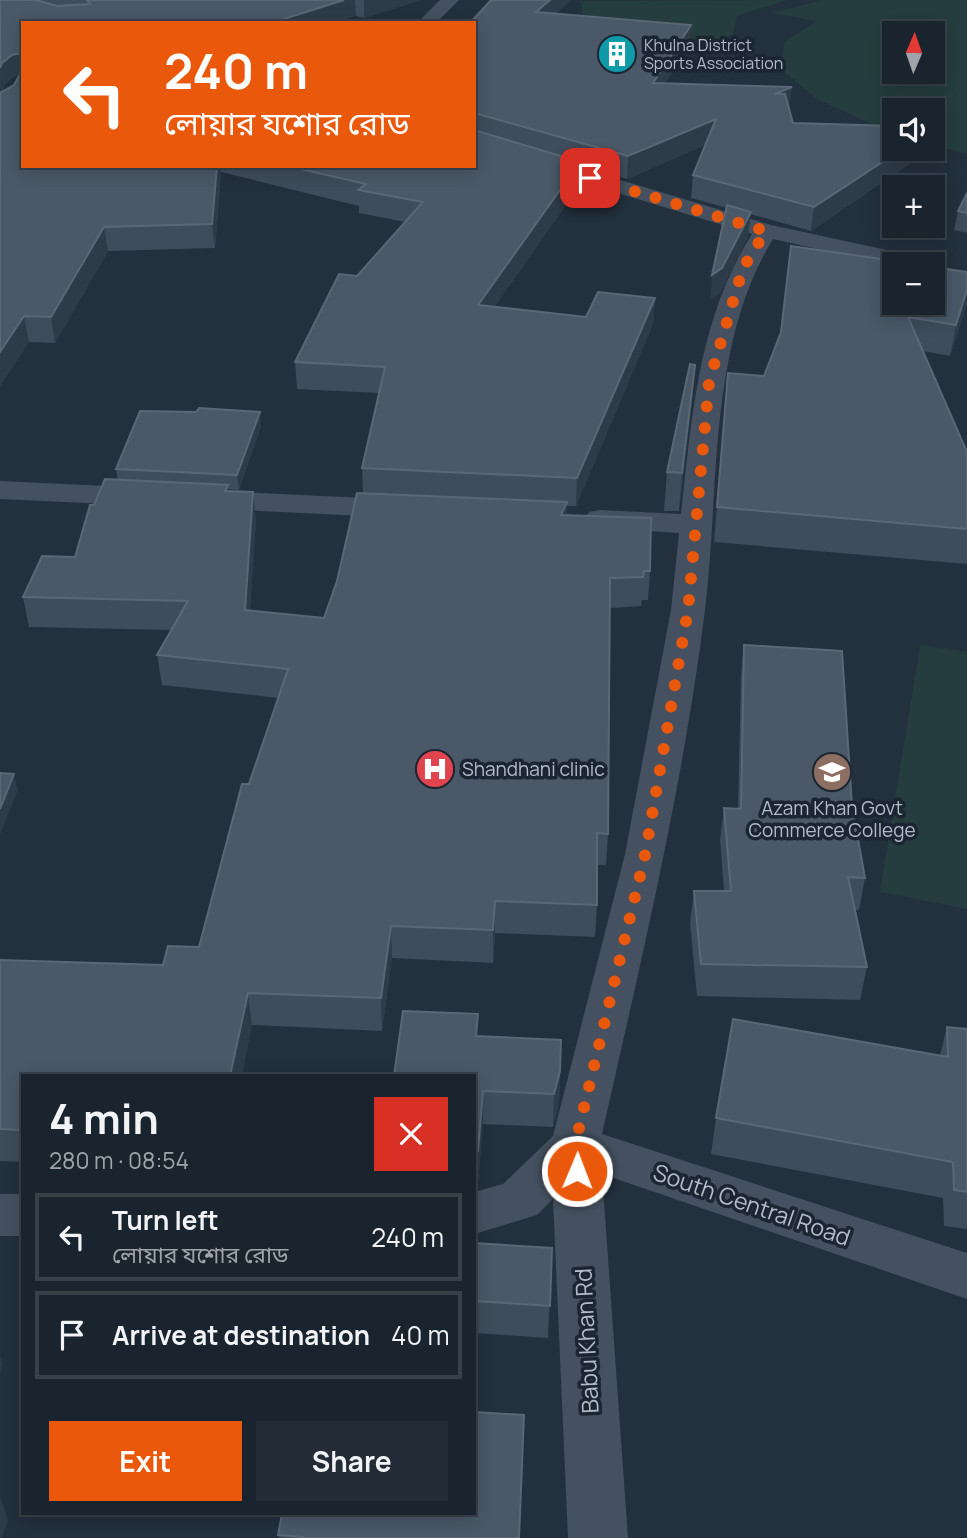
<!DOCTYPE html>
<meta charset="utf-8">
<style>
:root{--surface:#1a242e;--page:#232c36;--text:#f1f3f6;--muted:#9fa4aa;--line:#38414a;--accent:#ea580c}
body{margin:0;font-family:Manrope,"Noto Sans Bengali",sans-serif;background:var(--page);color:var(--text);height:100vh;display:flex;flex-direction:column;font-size:26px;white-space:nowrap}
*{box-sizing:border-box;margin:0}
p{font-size:23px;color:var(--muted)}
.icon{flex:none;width:38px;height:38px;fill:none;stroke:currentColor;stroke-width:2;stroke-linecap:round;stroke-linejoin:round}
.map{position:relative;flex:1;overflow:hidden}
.drawer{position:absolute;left:21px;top:1074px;width:455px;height:441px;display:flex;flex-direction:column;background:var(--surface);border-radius:0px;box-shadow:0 4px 18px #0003,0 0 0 2px var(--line)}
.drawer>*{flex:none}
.banner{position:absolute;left:21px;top:21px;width:455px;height:147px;border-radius:0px;box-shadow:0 4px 18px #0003,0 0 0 2px var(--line);background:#ea580c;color:#fff;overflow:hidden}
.needle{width:46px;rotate:2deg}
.tools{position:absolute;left:882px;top:21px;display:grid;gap:14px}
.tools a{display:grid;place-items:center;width:63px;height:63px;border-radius:0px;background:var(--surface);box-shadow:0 4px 18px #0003,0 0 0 2px var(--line);font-size:35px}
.pin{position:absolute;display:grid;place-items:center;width:60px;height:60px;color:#fff;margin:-30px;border-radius:14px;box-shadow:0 4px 10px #0006}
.me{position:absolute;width:77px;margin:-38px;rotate:1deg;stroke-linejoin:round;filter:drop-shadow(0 0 5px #0008)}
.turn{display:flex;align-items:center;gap:24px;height:147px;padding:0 28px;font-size:32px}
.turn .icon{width:91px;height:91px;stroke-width:2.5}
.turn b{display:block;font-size:49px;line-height:60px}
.round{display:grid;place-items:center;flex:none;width:74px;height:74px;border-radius:0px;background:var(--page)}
.headline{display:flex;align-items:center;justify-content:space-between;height:119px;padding:0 28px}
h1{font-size:42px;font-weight:700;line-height:52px}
.button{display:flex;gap:14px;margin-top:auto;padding:14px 28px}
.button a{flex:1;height:80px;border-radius:0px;background:var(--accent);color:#fff;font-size:28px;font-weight:700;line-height:80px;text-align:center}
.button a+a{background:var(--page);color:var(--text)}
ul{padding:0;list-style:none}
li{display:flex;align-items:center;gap:21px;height:88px;margin:0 14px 10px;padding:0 14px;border:4px solid var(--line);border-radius:0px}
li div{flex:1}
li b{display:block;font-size:26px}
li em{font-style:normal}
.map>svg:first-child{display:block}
.green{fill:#253d3e;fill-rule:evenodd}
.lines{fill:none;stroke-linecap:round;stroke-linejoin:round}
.secondary{fill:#455160;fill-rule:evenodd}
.wall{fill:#3e4c5b;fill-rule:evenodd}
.shaded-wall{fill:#2e3c4a}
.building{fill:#4a5867;stroke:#5a6876;stroke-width:2}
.route{stroke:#ea580c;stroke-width:12;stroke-dasharray:0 21.6}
.labels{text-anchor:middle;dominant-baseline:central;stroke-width:7;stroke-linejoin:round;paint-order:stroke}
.far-poi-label{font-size:16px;fill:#b2bcc8;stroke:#1c2632;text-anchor:start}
.poi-label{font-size:19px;fill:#b2bcc8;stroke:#1c2632;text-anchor:start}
.near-street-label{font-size:23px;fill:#b2bcc8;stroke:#1c2632}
</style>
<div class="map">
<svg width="967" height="1538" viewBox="0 0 967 1538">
<rect width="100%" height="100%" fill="#23303d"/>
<g class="green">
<polygon points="787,0 737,16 733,34 720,42 586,28 580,1"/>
<path d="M824 0H967V154L933 145V110H894V134L891 133 817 99 781 69 785 42 817 21 772 13ZM894 33H933V72H894Z"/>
<polygon points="920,645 967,652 967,909 880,892"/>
</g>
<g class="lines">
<g class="secondary">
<polygon points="440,0 459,0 436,23 417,23"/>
<path d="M474 136 771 225 919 257 928 259 931 264 894 266 773 239C707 347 720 489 705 610 683 787 641 961 602 1134L967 1253V1299L602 1174 628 1538H568L553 1199 537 1215 474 1234V1192L503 1184 553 1136 625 854 671 610 679 533 600 528 589 526 584 519 589 512 600 510 681 514C692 416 698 319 752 234L474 149Z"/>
<polygon points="0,481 407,500 418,502 423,509 418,516 407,518 0,499"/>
<rect x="0" y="1194" width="23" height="42"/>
</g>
</g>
<g class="wall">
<path d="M0 0H421L364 18 356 16 23 23V166H474V23L555 14 690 45 665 83 789 108 793 123 930 150 811 231 750 214 748 236 720 293 710 300 727 208 691 198 693 175 705 145 627 179 601 172 600 190 565 206 495 306 586 317 655 298 653 324 576 506H567L566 516 650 571 648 600H642L641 606 610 608 608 834 606 865H597V905L595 937 495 933 493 963 392 958 382 1031 252 1025 23 1076V1162L0 1161V960L163 965 199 947 249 784 278 698 162 685 157 655 171 630 29 627 23 597 75 557 94 505 118 480 116 469 261 426 239 490 228 489V491L256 520 250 610 324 618 337 581 363 493 362 468 379 393 297 389 295 362 357 276 405 222 359 213V206L221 172 215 248 108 251 55 343 29 342 0 386ZM19 74 14 85 2 92 5 84 16 75Z"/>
<polygon points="967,193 967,233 954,230 958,211"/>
<polygon points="967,303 950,356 923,351 967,452 967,564 714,542 728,373 764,376 781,332"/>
<polygon points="695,365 692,401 679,511 664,511 667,472"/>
<polygon points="744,645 852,806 865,878 859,910 855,910 867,967 860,1000 697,996 690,923 694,891 724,891 720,840 724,808 738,809 741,675"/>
<polygon points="947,1027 967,1029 967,1229 944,1226 943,1198 711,1154 716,1118 940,1055"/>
<polygon points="478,1037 560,1071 559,1104 553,1127 483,1124 478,1183 474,1183 474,1076"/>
<polygon points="474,1243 552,1248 548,1338 474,1333"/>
<polygon points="278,1535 519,1538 279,1538"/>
</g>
<g class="shaded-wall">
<polygon points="344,0 355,0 356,16 334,23 271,23"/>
<polygon points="364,0 421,0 364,18"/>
<polygon points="550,0 571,0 536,32 536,12"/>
<polygon points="691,25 690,45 652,104 653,83"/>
<polygon points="22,53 23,74 16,75 5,84 0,98 0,68 2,63 12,55"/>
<polygon points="792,87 789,108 773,115 775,94"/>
<polygon points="716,119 714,141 627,179 628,156"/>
<polygon points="902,149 931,149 811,231 814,207"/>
<polygon points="217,166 220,166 221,172 215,248 212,224"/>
<polygon points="601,168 600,190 565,206 478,330 478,305 565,183"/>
<polygon points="751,212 748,236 720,293 710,300 712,275"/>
<polygon points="104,227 108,251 55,343 51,317"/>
<polygon points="967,289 967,303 950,356 956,325"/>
<polygon points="655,298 653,324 576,506 577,478"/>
<polygon points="24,316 29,342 0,386 0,352"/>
<polygon points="695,365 692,401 679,511 682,473"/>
<polygon points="260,412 261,426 239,490 237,475"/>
<polygon points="253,492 256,520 248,639 245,610"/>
<polygon points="567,502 566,530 561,515"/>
<polygon points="14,774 18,790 0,835 0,809"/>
<polygon points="495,901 495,933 493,963 493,930"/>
<polygon points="391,926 392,958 382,1031 381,998"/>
<polygon points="248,993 252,1025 242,1076 230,1076"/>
<polygon points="560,1071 559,1104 553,1127 554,1094"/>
<polygon points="483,1091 483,1124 478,1183 478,1151"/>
<polygon points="0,1355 3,1365 0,1374"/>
<polygon points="0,1496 8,1520 2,1538 0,1538"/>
</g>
<g class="building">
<polygon points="0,0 36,0 57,6 90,4 87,0 344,0 271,23 23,23 23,166 217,166 212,224 104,227 51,317 24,316 0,352 0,93 14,85 20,74 22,53 12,55 2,63 0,68"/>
<polygon points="491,0 550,0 536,12 691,25 653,83 792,87 775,94 785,94 793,123 894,126 894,149 902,149 814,207 693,175 716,119 628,156 474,113 474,23 470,23"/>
<polygon points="474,130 601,168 565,183 478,305 586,317 598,292 655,298 577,478 362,468 385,367 295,362 339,274 357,276 423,202 358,190 366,184 288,166 474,166"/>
<polygon points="967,193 967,213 958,211"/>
<polygon points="727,205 751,212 722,268 712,275"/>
<polygon points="791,246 916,264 894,264 894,303 933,303 933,267 967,272 967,289 956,325 908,317 967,452 967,529 717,507 728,373 764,376 781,332"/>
<polygon points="690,364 695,365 682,473 667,472"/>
<polygon points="199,408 260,412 237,475 116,469 140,411 196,412"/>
<polygon points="105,479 228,485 225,491 253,492 245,610 324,618 337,581 357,493 567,502 561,515 651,518 650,571 644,571 643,577 610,578 608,834 597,833 597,905 495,901 493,930 391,926 381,998 248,993 230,1076 23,1076 23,1130 0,1129 0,960 163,965 168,946 199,947 242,784 249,784 288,669 157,655 188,601 23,597 42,556 75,557 90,505 94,505"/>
<polygon points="744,645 842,651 852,806 865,878 848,877 867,967 701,964 694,891 731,891 724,808 741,809"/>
<polygon points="0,773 14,774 0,809"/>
<polygon points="403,1011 478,1014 476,1036 561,1040 560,1071 554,1094 483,1091 478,1151 474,1151 474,1076 394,1076"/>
<polygon points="733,1019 948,1057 947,1027 967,1029 967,1192 954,1190 953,1162 716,1118"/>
<polygon points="474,1243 552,1248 550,1306 474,1301"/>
<polygon points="474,1412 524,1415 519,1538 303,1538 303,1537 278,1535 282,1514 474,1514"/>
</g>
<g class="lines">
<polyline class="route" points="577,1171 575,1145 645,855 688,610 709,382 743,268 766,231 590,178"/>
</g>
<defs>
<g id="building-disc" transform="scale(2.0125)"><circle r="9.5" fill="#0f9aa8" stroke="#1c2632"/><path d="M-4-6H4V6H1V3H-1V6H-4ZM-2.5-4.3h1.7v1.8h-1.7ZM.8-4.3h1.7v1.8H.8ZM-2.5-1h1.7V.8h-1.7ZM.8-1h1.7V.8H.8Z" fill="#fff"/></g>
<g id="hospital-disc" transform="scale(2.0125)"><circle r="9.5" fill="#e0444e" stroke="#1c2632"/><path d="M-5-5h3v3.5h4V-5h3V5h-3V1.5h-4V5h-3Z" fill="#fff"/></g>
<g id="university-disc" transform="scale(2.0125)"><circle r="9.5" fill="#8d6e63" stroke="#1c2632"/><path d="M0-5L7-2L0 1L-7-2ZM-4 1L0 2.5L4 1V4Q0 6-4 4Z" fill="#fff"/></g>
</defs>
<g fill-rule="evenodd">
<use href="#building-disc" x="617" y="54"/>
<use href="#hospital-disc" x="435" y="769"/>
<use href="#university-disc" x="832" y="772"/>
</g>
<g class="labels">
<g class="far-poi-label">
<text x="644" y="45">Khulna District<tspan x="644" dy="18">Sports Association</tspan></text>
</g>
<g class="poi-label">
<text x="462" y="769">Shandhani clinic</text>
<text x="832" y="808" text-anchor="middle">Azam Khan Govt<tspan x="832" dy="22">Commerce College</tspan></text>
</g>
<g class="near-street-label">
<text transform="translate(752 1204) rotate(19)">South Central Road</text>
<text transform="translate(586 1341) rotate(-93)">Babu Khan Rd</text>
</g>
</g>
</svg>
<div class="tools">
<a><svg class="needle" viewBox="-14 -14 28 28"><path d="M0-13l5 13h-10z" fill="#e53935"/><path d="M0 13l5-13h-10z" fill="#9fa4aa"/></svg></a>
<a><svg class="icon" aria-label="sound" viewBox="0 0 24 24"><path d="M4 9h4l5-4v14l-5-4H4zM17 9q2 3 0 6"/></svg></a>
<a>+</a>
<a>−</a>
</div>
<div class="pin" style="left:590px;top:178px;background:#d93025"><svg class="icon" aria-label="arrive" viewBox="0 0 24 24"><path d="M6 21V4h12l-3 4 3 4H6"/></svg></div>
<svg class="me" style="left:577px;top:1171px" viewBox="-20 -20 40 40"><circle r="17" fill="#ea580c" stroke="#fff" stroke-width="3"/><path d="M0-11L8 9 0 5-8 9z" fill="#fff"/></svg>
<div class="banner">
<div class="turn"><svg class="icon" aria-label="left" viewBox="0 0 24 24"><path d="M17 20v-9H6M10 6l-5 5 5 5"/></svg><div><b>240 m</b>লোয়ার যশোর রোড</div></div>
</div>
<section class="drawer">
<div class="headline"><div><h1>4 min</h1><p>280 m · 08:54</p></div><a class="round" style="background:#d93025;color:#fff"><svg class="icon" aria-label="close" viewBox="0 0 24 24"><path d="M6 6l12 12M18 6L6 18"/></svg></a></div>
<ul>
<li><svg class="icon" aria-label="left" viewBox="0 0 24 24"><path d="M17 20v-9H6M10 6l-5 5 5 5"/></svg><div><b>Turn left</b><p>লোয়ার যশোর রোড</p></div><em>240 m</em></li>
<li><svg class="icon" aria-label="arrive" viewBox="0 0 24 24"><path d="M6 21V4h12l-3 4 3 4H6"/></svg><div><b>Arrive at destination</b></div><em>40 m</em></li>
</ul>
<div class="button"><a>Exit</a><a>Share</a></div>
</section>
</div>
